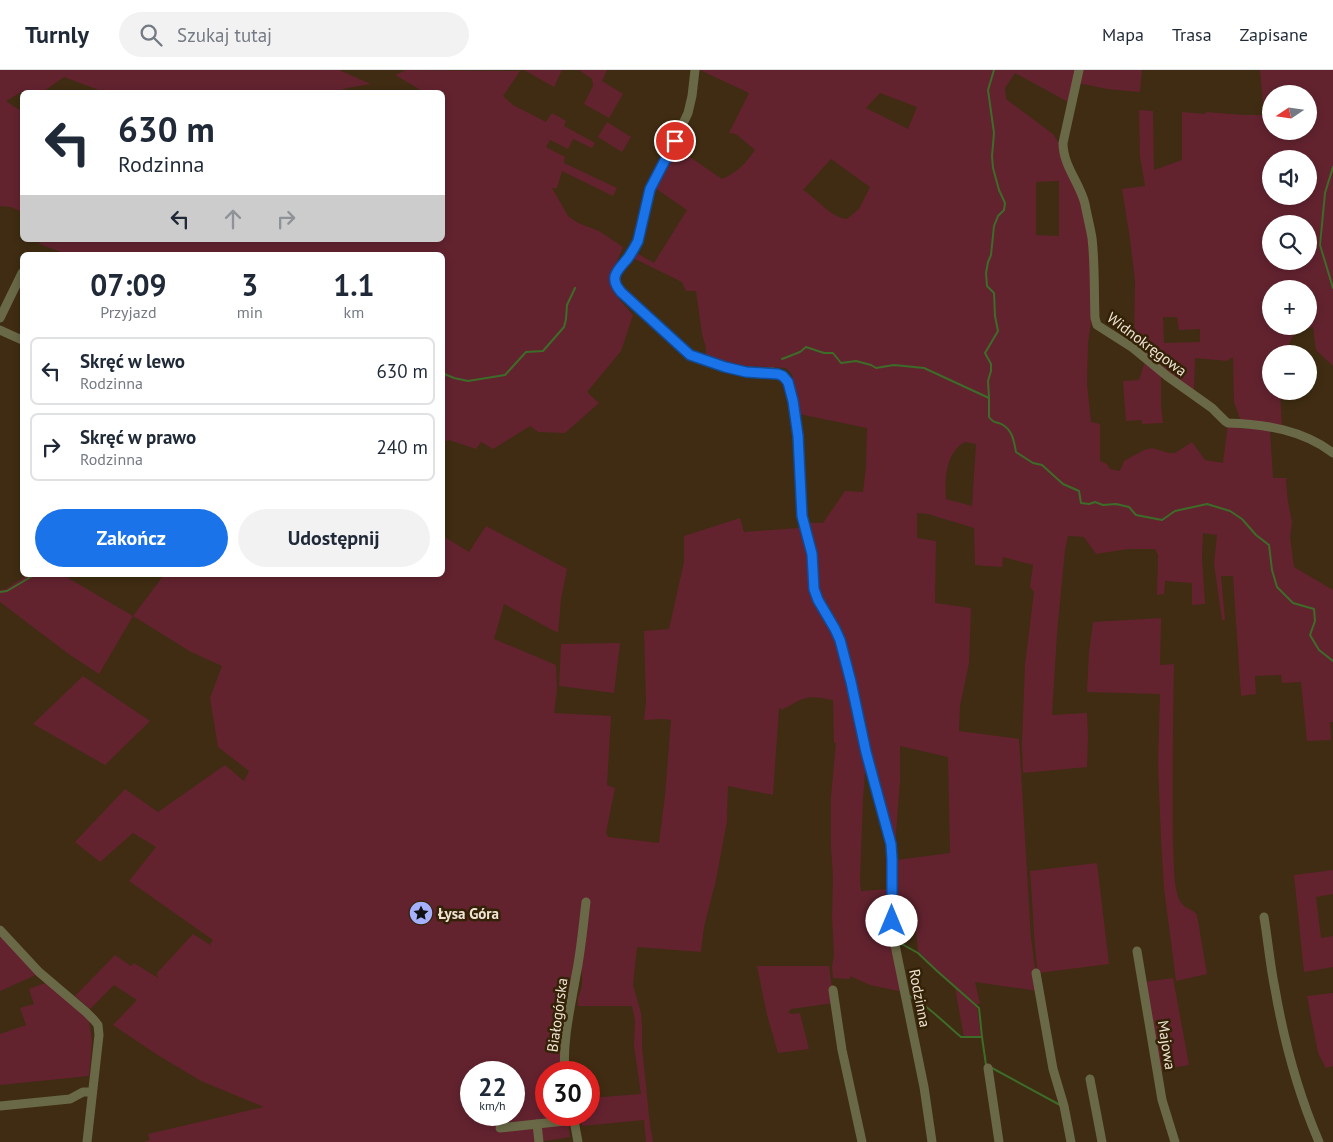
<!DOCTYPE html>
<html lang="pl">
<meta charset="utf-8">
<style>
:root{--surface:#fff;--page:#f2f2f3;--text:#1f2937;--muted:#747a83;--line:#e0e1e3;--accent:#1a73e8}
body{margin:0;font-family:"PT Sans",sans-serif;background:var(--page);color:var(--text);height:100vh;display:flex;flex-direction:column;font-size:19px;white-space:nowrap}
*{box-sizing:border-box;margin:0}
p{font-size:16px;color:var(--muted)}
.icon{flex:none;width:28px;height:28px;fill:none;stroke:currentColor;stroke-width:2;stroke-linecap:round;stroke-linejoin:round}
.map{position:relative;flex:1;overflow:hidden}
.details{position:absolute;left:20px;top:182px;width:425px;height:325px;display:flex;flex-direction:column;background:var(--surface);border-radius:8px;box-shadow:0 2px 8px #0003}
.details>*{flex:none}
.banner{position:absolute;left:20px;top:20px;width:425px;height:152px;border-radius:8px;box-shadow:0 2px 8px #0003;background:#fff;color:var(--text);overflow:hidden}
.needle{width:32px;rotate:257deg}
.buttons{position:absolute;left:1262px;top:15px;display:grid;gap:10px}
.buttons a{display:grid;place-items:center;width:55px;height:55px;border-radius:50%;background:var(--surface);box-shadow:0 2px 8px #0003;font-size:25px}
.speed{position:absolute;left:460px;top:991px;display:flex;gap:10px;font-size:25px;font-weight:700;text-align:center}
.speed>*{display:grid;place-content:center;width:65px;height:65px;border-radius:50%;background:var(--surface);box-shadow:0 2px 8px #0003;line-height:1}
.speed small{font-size:12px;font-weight:400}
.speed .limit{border:8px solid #d22;background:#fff;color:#111}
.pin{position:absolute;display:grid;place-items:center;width:42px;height:42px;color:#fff;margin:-21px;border:2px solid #fff;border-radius:50%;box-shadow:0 1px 5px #0007}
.me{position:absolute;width:55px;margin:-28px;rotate:0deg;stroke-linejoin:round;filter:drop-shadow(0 0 4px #0008)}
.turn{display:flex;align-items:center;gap:18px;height:105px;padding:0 15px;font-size:22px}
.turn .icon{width:65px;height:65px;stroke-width:2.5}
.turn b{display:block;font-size:35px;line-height:42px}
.lanes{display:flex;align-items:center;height:48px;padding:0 15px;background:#0003;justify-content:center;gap:25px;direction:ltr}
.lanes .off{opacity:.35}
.eta{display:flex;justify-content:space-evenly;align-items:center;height:85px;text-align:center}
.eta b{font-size:30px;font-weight:600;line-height:35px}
.cta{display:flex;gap:10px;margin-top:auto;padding:10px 15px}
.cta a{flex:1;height:58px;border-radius:30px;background:var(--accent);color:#fff;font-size:20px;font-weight:600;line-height:58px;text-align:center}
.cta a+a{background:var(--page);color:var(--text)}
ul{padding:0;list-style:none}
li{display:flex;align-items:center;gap:15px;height:68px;margin:0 10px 8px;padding:0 5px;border:2px solid var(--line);border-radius:8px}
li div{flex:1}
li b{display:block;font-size:19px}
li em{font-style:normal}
header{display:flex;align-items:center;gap:30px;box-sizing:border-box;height:70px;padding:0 25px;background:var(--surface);border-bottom:1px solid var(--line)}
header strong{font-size:24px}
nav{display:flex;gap:28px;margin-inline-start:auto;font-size:18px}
.search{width:350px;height:45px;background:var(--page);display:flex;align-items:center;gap:12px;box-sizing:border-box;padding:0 18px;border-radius:28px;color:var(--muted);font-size:19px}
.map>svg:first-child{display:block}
.green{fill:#62232f;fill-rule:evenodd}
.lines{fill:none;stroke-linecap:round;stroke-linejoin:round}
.stream{stroke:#3d6c29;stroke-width:2}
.minor{stroke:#6a6947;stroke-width:9}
.route-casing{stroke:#114b97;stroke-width:12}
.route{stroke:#1a73e8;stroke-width:9}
.labels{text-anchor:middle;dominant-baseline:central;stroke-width:5;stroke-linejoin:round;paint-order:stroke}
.street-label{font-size:15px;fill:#efe3d4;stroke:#342207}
.poi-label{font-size:15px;font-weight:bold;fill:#efe3d4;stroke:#342207;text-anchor:start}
</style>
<header>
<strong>Turnly</strong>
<div class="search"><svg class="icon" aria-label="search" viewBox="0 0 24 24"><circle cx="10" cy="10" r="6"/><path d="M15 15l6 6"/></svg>Szukaj tutaj</div>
<nav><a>Mapa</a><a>Trasa</a><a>Zapisane</a></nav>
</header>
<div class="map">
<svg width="1333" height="1072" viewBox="0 0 1333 1072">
<rect width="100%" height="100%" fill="#3f2c12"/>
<g class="green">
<polygon points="0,0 339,0 371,14 347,18 336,22 104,22 64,7 44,21 23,21 6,31 13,36 22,41 22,142 11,137 0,136"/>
<polygon points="406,0 520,1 503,26 513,35 546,52 552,43 566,51 564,56 595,73 592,78 573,69 568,79 550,70 546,77 565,87 564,93 617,118 613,126 562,101 557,118 552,118 568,146 578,153 599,161 623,177 609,210 618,228 633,245 621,281 587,322 599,333 565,363 538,362 530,356 493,379 481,372 476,379 449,370 443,372 442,185 69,185 39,174 41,170 442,170 442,36 445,33 443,31 442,22 424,22 395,5"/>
<polygon points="524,0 562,0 554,17"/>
<polygon points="579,0 607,0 602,11 623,24 609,48 584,34 593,16 592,9"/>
<path d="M700 0H1076L1070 33 1015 3 1005 18 1006 29 1053 64 1062 78 1086 143 1093 241 1088 272 1087 314 1091 352 1100 354V391L1107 394 1110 399 1119 401 1121 399 1124 391 1144 380 1152 378 1169 383H1175L1192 372 1205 390 1223 393 1228 354C1239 361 1257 358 1270 360L1273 408H1287L1286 412 1288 432 1292 452 1290 467 1294 497 1333 520V652H1330L1331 670 1307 671 1301 612 1282 613 1281 605 1255 606 1256 624 1241 626 1233 506H1221L1225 550H1222L1214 494 1217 465 1203 463 1202 488 1205 534 1192 535V513L1165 511 1164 524 1157 525 1158 485 1155 479H1128L1096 484 1084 467 1068 466 1065 480 1057 563 1052 645 1087 643 1088 667 1087 697 1023 703 1022 674 1025 595 1034 522 1030 517 1033 495 1003 487 1002 497 975 495 974 458 928 444 917 443V468L936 471 935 533 971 538 969 593 960 636 959 661 1019 669 1031 868 1038 921 975 912 980 934H976L936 900 918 881 914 839 895 837 896 790 950 783 948 687 900 676V711L895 776 877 707 875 700 866 691 863 728 860 809 861 821 889 819 888 861 903 922 870 915 850 906V909L833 908 832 897 834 885 832 847 833 808 831 777V727L836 673H834L833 630C821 628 811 625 800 630 793 633 789 637 781 640V638H779L773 725 728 716 727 751 716 810 704 857 701 882 637 877 633 915 641 943 642 955V977L650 1055 653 1072H646L644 1050 582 1056 581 1045H589V1028L641 1024 634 976 635 951 632 936H578C577 927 579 927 581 919 583 912 582 904 581 897L562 1002H546V1045H567L570 1067 538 1072H143L150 1070 148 1064 264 1037 201 1011 156 984 113 955 137 930 114 915 90 939 75 926 115 885 131 896 134 893 158 908 157 903 193 864 212 876 210 874 213 870 129 811 156 777 133 763 100 792 75 772 125 719 158 742 225 695 244 711 249 701 218 677 210 628 222 596 191 582 133 546 99 604 70 585 0 532V520L6 519 27 505H63L133 546 164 505H442L443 466 469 482 486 456 567 499 561 529 558 563 504 534 494 569 556 595 557 619 554 643 611 646 607 715 615 718 606 763 608 767 659 773 665 726 671 650 662 649 644 650 646 632 644 561 669 559 684 492V466L740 448 744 462 798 458 807 453H823L845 421 863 422 866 397 867 358 799 344 792 304 786 298 727 295 702 286 706 284V278L702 264 696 221H686L682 212 633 188 635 182 654 193 687 140 655 118 675 77 722 109C738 102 745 94 755 80L736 64 729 63 749 23ZM880 23 917 37 908 59 866 38ZM831 89 870 117 859 139 847 149C829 147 817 128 803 120ZM1059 111V166L1036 165V112ZM965 372 976 374 972 436 946 429C945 409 945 383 965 372ZM471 1002H514V1045H471Z"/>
<polygon points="1081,0 1142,0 1140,22 1107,19 1078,13"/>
<path d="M1260 0H1333V296L1316 280 1313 257 1296 260 1284 284H1271V321H1280L1282 359 1240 349 1234 332 1233 287 1227 291 1195 288 1194 321 1161 304V335L1163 353 1142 354V350L1126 351 1123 311 1139 310 1147 285 1134 278 1135 211 1130 169 1122 119 1145 116 1140 86 1139 40 1153 41 1154 100 1182 90V42L1205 44 1206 42 1244 45H1264ZM1271 24H1309V61H1271ZM1271 89H1309V126H1271ZM1271 154H1309V191H1271ZM1271 219H1309V256H1271ZM1163 247H1177L1179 260 1200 259V272L1164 273Z"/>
<polygon points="607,52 631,67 622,82 598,67"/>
<path d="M1161 548 1160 595 1174 594C1173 654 1172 714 1173 774 1174 789 1173 818 1180 831 1183 838 1193 839 1197 845L1207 904 1176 911 1164 818 1161 770 1158 694 1160 624 1087 622 1089 582 1093 552Z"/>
<polygon points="620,573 614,623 559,616 561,574"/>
<polygon points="83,606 150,651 105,695 33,654"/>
<path d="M1097 793 1109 894 1038 903C1033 869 1033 835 1030 801Z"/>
<polygon points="1333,800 1333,824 1316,827 1321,868 1333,866 1333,897 1304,902 1294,805"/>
<polygon points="0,865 38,904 0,921"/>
<polygon points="757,896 829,896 834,933 791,939 788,942 791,944 800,943 809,979 778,983 767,945"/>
<polygon points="1173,908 1189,995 1159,1000 1144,912"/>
<polygon points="48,912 85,943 89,951 92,972 89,1006 0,1015 0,964 26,955 20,938 34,934 29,919"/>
<polygon points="955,918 977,937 981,967 964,967"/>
<polygon points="1333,923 1333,996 1326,998 1318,983 1307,926"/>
</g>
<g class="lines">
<g class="stream">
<polyline points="1333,97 1325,123 1320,175 1333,218"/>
<path d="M782 289 800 282 806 277 824 283H833L841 293 856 291 871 295 876 298 894 295 924 298 989 328V347C995 355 997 351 1003 355 1013 361 1014 372 1016 382L1033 393 1042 395 1063 414 1079 421 1081 433 1089 434 1095 432 1103 435 1116 434 1129 437 1136 445 1162 450 1175 441 1207 434 1230 441 1242 449 1256 465 1269 475 1272 500 1277 517 1293 533 1314 539 1315 551 1310 565 1319 580 1333 591"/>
<polyline points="442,303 454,308 468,311 505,305 526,282 543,281 564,257 566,249 567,235 575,218"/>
<polyline points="989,328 988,311 991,301 991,294 985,283 998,261 995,246 994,223 987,216 986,203 988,192 991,185 994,156 998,146 1004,140 1005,133 999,120 993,98 992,86 994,63 988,20 994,0"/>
<polyline points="0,522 7,521 34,505"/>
<polyline points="900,873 918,883 937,901 979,938 982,967"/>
<path d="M909 926C929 936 944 953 961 967H982L986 995 988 996"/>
<polyline points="992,998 1060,1035"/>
</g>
<g class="minor">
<path d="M695 0 692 26 688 43 667 87 653 112 638 171C635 177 632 182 628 188 618 200 608 207 621 222L690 285 733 299 755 303 772 302 777 303 785 309 790 317 793 331 799 366 802 446 804 457 812 484 814 519 818 530 835 559 840 570 851 612 866 682 891 774 892 789 893 865 924 1017 932 1072"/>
<path d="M1079 0 1063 73C1063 96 1080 113 1085 134 1087 145 1090 156 1092 168 1095 194 1094 222 1095 248L1097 255 1133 278 1167 306 1212 338 1225 351 1228 353C1265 354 1303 360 1333 383"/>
<polyline points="0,248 22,203"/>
<polyline points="0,260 22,270"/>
<path d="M1264 847C1268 871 1270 895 1275 919 1284 971 1298 1023 1319 1072"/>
<polyline points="0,860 39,902 86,942 94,950 98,955 99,965 87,1072"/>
<polyline points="1137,881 1162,1030 1175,1072"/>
<polyline points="1036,903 1053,999 1064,1036 1071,1072"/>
<polyline points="833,920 842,980 862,1072"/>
<polyline points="988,998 999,1072"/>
<path d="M565 1002C562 972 571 935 576 905 581 881 583 856 586 832"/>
<polyline points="1090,1009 1102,1072"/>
<polyline points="0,1036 70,1029 83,1022 92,1022"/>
<polyline points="573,1045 578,1072"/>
<polyline points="537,1054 539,1072"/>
<polyline points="500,1058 574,1050"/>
</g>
</g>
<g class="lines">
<g class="route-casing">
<path id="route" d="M675 71 650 119 638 171C635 177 632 182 628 188 618 200 608 207 621 222L690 285 725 297 746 302 778 304 783 306 788 312 793 331 798 366 802 446 812 484 814 519 818 530 835 559 840 570 851 612 866 682 891 774 892 789V851"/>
</g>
<use href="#route" class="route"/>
</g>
<defs>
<g id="sight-disc" transform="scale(1.25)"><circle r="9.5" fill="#a5b1fc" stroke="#342207"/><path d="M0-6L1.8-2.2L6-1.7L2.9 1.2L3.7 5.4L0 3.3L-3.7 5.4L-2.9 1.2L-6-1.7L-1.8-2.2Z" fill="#111"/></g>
</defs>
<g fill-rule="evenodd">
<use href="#sight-disc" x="421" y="843"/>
</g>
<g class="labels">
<g class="street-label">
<text transform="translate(1147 274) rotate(37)">Widnokręgowa</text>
<text transform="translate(920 928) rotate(79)">Rodzinna</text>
<text transform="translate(557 945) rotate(-82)">Białogórska</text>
<text transform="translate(1167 975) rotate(81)">Majowa</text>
</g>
<g class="poi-label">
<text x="438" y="843">Łysa Góra</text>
</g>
</g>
</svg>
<div class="buttons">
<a><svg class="needle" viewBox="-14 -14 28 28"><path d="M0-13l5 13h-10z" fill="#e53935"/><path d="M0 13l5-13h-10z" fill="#747a83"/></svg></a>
<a><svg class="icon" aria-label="sound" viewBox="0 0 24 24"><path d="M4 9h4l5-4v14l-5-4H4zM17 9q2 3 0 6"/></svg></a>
<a><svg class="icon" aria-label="search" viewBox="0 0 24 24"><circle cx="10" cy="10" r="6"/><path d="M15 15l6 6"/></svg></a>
<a>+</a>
<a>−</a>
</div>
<div class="speed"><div>22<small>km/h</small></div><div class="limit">30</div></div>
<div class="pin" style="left:675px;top:71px;background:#d93025"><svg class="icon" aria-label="arrive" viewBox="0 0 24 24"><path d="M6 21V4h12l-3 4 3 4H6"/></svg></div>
<svg class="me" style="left:892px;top:851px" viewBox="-20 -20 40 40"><circle r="19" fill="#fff"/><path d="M0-13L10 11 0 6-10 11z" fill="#1a73e8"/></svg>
<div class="banner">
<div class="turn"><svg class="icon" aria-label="left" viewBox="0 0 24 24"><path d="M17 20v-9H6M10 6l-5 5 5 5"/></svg><div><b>630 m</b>Rodzinna</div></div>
<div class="lanes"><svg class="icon" aria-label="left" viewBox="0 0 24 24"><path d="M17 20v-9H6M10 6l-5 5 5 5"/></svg><svg class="icon off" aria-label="ahead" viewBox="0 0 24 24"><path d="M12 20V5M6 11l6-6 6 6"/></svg><svg class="icon off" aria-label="right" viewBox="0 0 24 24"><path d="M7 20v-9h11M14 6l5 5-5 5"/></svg></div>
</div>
<section class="details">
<div class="eta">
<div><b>07:09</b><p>Przyjazd</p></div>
<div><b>3</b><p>min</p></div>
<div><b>1.1</b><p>km</p></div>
</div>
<ul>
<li><svg class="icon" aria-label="left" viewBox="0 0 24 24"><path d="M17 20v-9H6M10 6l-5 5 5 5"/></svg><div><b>Skręć w lewo</b><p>Rodzinna</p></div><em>630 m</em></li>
<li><svg class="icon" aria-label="right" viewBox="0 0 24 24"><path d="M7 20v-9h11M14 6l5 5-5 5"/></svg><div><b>Skręć w prawo</b><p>Rodzinna</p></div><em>240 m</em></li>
</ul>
<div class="cta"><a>Zakończ</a><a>Udostępnij</a></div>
</section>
</div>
